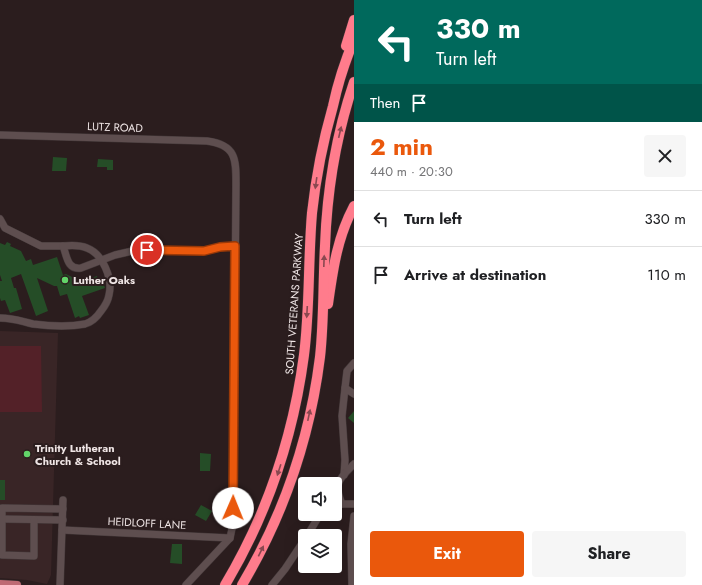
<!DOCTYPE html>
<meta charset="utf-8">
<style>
:root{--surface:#fff;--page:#f6f6f6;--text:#202124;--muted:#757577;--line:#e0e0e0;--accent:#ea580c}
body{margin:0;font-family:Jost,sans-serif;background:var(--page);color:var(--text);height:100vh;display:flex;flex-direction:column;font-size:15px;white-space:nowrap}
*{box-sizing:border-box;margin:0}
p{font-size:13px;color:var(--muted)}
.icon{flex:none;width:22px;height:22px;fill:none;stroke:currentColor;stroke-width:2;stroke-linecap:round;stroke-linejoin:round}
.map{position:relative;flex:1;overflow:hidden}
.drawer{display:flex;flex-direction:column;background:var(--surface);width:348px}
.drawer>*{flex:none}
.hud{background:#00695c;color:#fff;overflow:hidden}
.fabs{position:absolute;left:298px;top:477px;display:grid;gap:8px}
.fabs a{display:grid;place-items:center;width:44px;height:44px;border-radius:4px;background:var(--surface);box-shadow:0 4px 16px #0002;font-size:20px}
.pin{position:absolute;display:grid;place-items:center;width:34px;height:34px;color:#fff;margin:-17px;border:2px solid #fff;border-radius:50%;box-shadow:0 1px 4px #0007}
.me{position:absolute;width:44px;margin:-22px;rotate:1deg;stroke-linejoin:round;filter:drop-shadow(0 0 3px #0008)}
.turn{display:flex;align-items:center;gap:14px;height:84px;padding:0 16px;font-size:18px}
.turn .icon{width:52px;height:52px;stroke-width:2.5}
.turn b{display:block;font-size:28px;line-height:34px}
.then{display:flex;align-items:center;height:38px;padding:0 16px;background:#0003;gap:8px;font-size:15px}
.round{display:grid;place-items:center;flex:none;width:42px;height:42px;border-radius:4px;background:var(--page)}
.overview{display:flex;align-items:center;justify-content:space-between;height:68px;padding:0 16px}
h1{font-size:24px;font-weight:700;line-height:30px;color:var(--accent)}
.button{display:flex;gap:8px;margin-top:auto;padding:8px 16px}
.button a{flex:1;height:46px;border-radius:4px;background:var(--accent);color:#fff;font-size:16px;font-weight:700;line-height:46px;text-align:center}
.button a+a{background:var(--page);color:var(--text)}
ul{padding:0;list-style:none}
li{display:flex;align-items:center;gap:12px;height:56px;padding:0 16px;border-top:1px solid var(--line)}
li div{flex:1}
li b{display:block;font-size:15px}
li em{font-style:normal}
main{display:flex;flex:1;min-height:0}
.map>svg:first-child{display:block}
.built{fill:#392526}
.green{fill:#532128}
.building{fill:#254d27}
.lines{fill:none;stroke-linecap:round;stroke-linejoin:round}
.minor-casing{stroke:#433839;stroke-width:8}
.major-casing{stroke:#433839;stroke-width:9}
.highway-casing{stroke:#433839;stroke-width:11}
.minor{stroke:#5e4e4f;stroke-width:7}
.major{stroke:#bf6a74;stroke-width:8}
.highway{stroke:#ff7c8c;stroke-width:10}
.oneway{fill:#8a4850}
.route-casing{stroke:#983908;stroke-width:10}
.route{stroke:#ea580c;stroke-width:7}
.poi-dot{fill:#62d469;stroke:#2b1d1e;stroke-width:1.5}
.labels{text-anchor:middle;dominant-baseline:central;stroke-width:4;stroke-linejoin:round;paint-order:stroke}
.street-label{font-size:11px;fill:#efe5e5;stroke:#2b1d1e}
.poi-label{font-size:11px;font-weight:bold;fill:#efe5e5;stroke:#2b1d1e;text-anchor:start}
</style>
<main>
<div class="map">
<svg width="354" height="585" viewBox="0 0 354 585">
<rect width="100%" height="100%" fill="#2b1d1e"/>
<polygon class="built" points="0,331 58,333 51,575 47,584 27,580 0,578"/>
<polygon class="green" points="0,346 41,346 42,412 0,412"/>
<g class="building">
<polygon points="53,157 67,158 66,171 52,171"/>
<polygon points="98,159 113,160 113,170 107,170 107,167 97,167"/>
<polygon points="7,242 11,244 10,246 21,251 26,261 31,259 33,265 57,257 63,275 66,274 74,278 76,283 97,276 98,280 100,279 101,282 103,282 105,288 82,296 89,315 80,318 79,316 75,318 67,294 60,296 57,286 54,286 37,278 48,311 36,316 21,274 11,278 14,288 16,288 22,309 10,313 5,300 1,301 0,298 0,281 2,281 0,275 0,243 5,245"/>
<polygon points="354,411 354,423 348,418"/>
<polygon points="200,453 211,454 210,471 200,471"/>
<rect x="0" y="480" width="5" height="20"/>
<polygon points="201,505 212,511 206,521 195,515"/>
<polygon points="172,544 182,544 182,564 170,563"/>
</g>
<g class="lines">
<g class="minor-casing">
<g id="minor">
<path d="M0 135 207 141C237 145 236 160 236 186L233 524 230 538 186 585"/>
<path d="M0 219 5 228 41 246H63C67 256 67 270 81 268L115 255 137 250 204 251 220 247 235 246"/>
<path d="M0 318C14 318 20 321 33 324 49 326 69 327 85 324 92 322 97 317 101 311 105 306 108 301 109 295 113 279 103 254 87 248 80 245 72 245 63 246"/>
<polyline points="345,388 347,371 354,363"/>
<polyline points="344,475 345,460 342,416 345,388 354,394"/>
<path d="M342 504C333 483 339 479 354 464"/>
<polyline points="335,506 342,504 354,504"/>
<polyline points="2,519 63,520"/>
<polyline points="34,520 34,556 2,555 2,508 63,509"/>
<polyline points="62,530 230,538"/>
<polyline points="307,536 319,516 322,514"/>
<polyline points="60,585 63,500"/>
<polyline points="272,585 285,569 305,539"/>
<polyline points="352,585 351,544 354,516"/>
</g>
</g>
<g class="major-casing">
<polyline id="major" points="0,584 17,585"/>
</g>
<g class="highway-casing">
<g id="highway">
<polyline points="346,46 354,20"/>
<path d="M328 304C333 269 337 238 354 206"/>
<path d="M225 585C268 513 293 438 304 355 310 308 308 260 312 213 316 176 323 141 333 106 338 83 345 61 354 40"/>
<path d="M242 585C283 516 310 437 320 357 324 321 323 283 325 246 327 190 336 135 354 82"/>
</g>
</g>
<use href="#minor" class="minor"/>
<use href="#major" class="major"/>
<use href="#highway" class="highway"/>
</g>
<defs><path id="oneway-solid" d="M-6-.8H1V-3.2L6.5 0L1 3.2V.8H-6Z"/></defs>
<g class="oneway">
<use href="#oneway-solid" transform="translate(340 132) rotate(-77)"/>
<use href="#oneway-solid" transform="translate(316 183) rotate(98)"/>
<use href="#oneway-solid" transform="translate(324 261) rotate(-88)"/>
<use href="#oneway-solid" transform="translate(307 312) rotate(93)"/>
<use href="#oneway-solid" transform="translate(309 415) rotate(-78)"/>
<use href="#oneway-solid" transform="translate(279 470) rotate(108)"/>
<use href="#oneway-solid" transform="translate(261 551) rotate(-64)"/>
</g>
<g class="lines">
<g class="route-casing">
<polyline id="route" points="147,250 204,251 220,247 235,246 233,508"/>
</g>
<use href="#route" class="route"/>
</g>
<g class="poi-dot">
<circle cx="65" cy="280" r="4"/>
<circle cx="27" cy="454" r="4"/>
</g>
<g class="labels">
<g class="street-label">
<text transform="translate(115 127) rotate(2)">LUTZ ROAD</text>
<text transform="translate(294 304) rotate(-86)">SOUTH VETERANS PARKWAY</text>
<text transform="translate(147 523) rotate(3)">HEIDLOFF LANE</text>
</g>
<g class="poi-label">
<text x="73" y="280">Luther Oaks</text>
<text x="35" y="448">Trinity Lutheran<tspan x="35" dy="13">Church &amp; School</tspan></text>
</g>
</g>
</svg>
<div class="fabs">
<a><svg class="icon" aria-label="sound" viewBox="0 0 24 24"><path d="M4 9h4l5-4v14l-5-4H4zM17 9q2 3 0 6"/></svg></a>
<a><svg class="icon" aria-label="layers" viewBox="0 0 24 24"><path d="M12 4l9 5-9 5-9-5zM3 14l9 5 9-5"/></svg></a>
</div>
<div class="pin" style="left:147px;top:250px;background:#d93025"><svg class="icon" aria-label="arrive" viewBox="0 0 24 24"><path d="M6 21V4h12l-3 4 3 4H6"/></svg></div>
<svg class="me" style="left:233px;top:508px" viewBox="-20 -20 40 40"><circle r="19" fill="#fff"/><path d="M0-13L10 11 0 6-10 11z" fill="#ea580c"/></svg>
</div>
<section class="drawer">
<div class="hud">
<div class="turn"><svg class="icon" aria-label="left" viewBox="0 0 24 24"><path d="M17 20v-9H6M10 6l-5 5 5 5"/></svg><div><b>330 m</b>Turn left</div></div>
<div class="then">Then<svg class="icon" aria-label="arrive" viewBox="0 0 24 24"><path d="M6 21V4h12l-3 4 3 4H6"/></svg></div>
</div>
<div class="overview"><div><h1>2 min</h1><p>440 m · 20:30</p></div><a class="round"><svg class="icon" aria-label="close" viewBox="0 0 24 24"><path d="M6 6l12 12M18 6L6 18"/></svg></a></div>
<ul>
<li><svg class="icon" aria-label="left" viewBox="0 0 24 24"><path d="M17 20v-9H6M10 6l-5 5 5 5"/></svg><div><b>Turn left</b></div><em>330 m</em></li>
<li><svg class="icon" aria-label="arrive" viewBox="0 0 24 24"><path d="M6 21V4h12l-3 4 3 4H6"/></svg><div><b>Arrive at destination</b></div><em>110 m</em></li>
</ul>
<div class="button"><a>Exit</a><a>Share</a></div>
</section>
</main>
